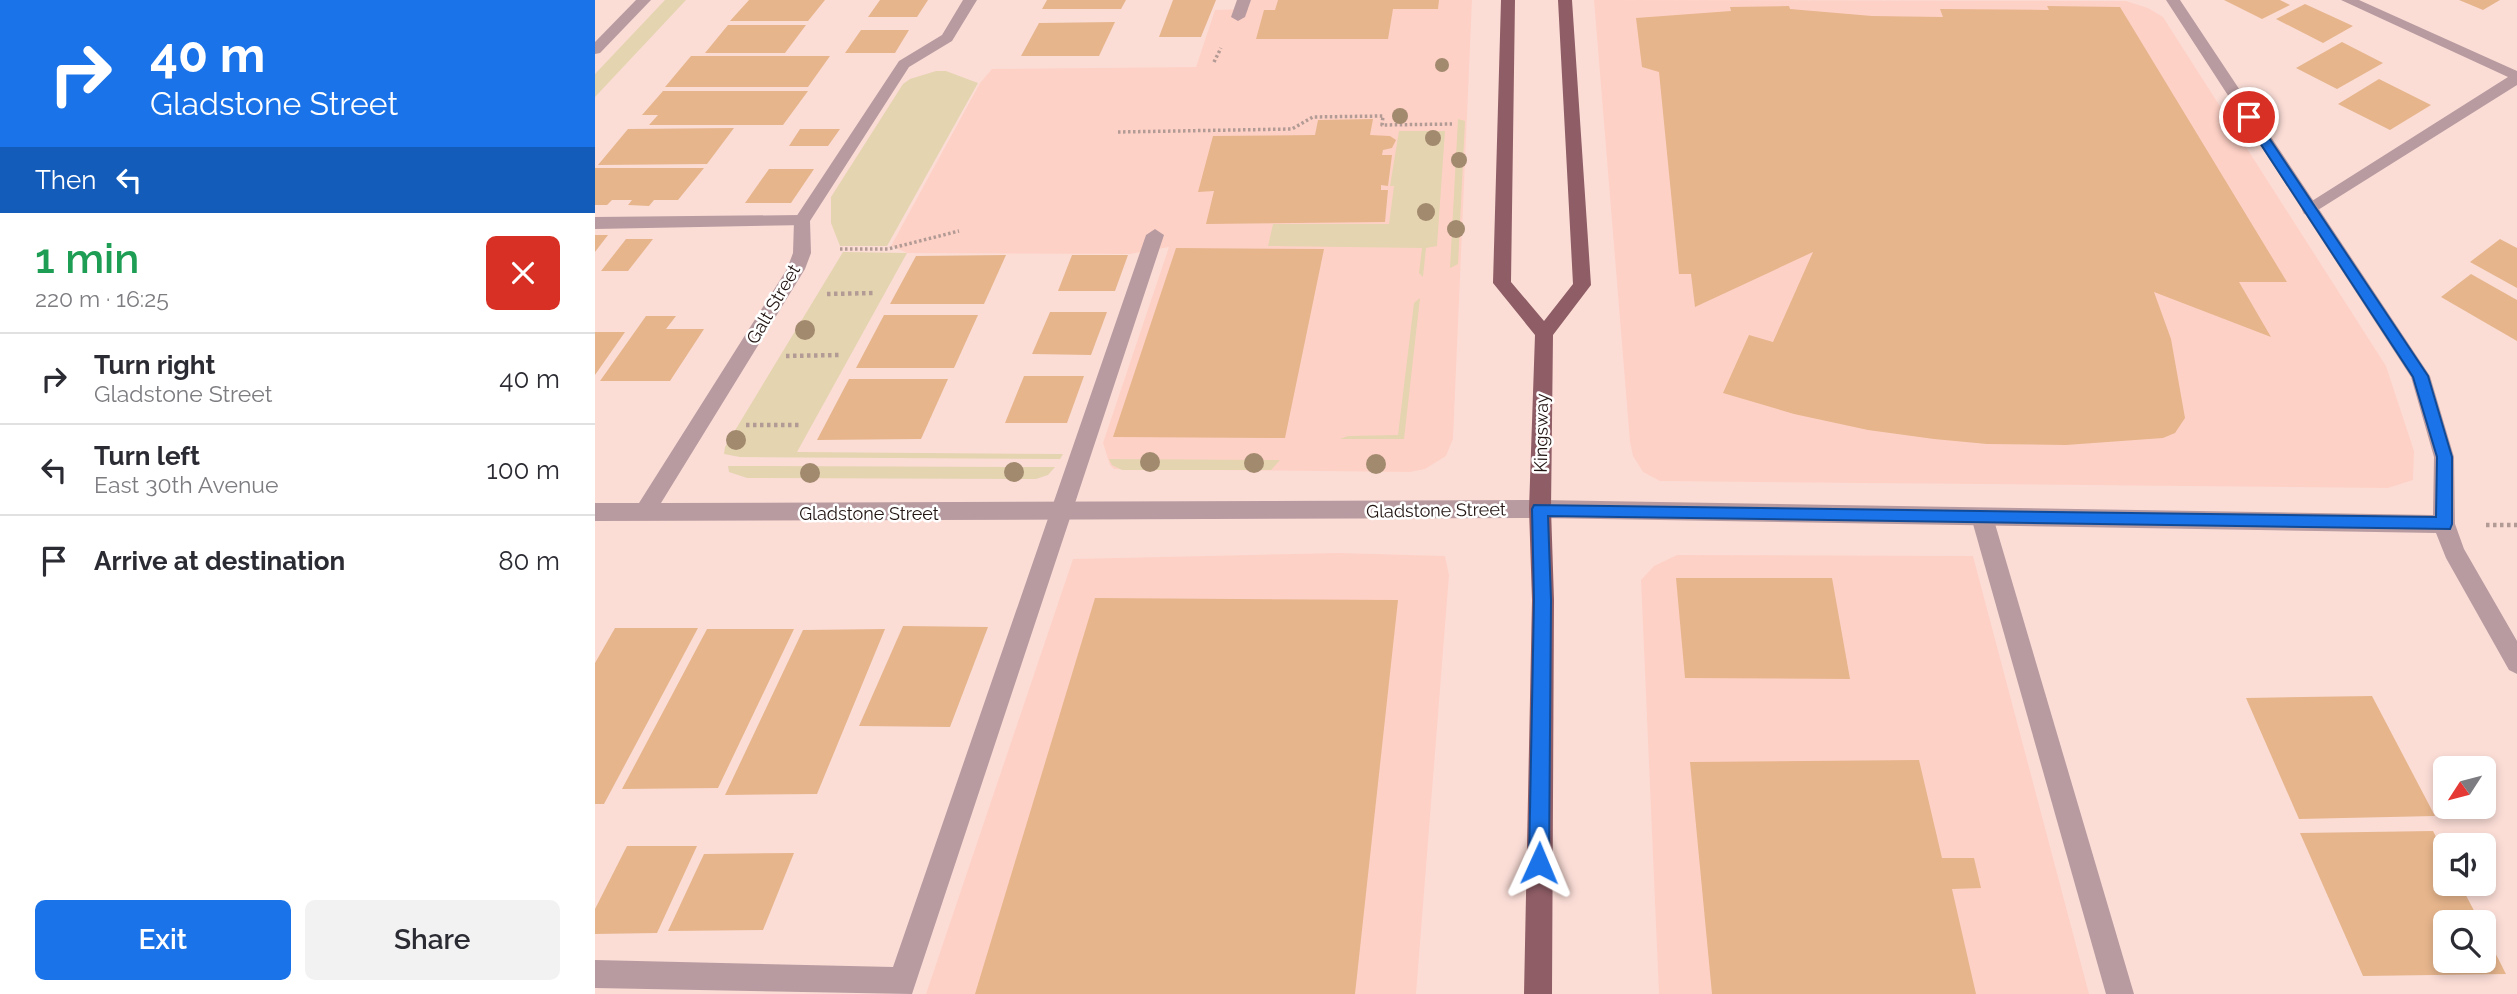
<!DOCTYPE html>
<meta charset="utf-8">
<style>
:root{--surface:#fff;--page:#f2f2f3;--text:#2b2b33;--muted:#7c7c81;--line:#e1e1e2;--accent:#1a73e8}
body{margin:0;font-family:Raleway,sans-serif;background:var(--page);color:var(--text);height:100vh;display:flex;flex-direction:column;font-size:26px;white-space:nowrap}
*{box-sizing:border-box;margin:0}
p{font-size:23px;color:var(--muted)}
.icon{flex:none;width:38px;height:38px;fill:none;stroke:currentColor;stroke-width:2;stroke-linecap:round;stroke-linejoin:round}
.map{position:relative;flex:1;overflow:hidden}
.sheet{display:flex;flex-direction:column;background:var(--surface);width:595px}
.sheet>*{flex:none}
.top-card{background:#1a73e8;color:#fff;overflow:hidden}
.needle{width:46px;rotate:234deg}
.controls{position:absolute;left:1838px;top:756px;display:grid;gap:14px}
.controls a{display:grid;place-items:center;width:63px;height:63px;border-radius:10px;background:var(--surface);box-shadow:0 4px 10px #0003;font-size:35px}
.pin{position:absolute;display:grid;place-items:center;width:60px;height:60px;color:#fff;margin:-30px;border:4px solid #fff;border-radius:50%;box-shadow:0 2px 7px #0007}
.me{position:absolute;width:77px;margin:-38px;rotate:1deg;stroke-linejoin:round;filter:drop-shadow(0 0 5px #0008)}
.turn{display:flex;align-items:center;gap:24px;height:147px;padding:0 35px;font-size:32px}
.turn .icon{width:91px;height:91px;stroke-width:2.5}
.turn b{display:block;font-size:49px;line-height:60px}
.then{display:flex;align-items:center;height:66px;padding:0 35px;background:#0003;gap:14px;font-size:26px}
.round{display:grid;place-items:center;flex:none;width:74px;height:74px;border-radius:10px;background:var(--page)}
.summary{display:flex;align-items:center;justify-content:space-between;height:119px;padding:0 35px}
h1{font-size:42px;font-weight:600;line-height:52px;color:#1e9e55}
.primary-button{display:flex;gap:14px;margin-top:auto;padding:14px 35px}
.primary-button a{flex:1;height:80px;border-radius:10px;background:var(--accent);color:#fff;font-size:28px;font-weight:600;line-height:80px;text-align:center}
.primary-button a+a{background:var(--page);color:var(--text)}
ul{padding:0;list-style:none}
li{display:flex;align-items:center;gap:21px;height:91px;padding:0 35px;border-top:2px solid var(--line)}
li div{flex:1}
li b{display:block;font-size:26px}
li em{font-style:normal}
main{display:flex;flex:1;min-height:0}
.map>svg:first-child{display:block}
.built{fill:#fed1c6}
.green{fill:#e4d4b0}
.building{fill:#e6b58c}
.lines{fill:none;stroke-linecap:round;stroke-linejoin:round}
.path-far1{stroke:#b39b95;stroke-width:3.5;stroke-dasharray:2.5 2.5;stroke-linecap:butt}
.path{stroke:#b39b95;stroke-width:4.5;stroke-dasharray:3.5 3.5;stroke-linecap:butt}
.lane{fill:#b89ba0;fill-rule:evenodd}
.street{fill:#b89ba0;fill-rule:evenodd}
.primary{fill:#8f5d66;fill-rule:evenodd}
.tree{fill:#a28a6f}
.route{fill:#1a73e8;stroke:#114b97;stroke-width:2}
.labels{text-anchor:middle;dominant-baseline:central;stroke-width:5;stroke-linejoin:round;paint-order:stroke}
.street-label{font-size:18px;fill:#211411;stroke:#fff}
</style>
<main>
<section class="sheet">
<div class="top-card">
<div class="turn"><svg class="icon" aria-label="right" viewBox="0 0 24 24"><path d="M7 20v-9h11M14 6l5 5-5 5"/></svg><div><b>40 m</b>Gladstone Street</div></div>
<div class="then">Then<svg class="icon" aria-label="left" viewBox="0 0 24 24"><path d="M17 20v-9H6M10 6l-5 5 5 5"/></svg></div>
</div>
<div class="summary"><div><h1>1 min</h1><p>220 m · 16:25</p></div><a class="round" style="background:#d93025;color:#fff"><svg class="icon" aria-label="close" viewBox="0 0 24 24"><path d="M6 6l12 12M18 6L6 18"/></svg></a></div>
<ul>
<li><svg class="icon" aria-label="right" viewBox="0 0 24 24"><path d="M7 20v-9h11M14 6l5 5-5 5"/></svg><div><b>Turn right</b><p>Gladstone Street</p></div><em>40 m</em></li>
<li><svg class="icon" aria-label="left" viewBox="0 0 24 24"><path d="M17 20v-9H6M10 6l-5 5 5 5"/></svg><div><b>Turn left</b><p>East 30th Avenue</p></div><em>100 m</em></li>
<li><svg class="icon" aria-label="arrive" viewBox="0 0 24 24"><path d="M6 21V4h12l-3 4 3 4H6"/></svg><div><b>Arrive at destination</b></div><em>80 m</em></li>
</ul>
<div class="primary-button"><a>Exit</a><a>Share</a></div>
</section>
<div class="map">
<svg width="1922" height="994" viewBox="0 0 1922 994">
<rect width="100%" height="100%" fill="#fbddd6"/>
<g class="built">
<polygon points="656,0 877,0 858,439 851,456 830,469 815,472 519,469 515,465 508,443 574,247 535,254 312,253 296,246 385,83 397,69 601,67 620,10 653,9"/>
<polygon points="999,0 1531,1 1553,8 1568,17 1791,366 1819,451 1818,480 1793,488 1065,481 1048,472 1038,456 1035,442"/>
<polygon points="744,553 850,556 854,575 821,994 331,994 478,559"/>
<polygon points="1082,555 1378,556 1494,994 1064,994 1046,580 1059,566"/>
</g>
<g class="green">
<polygon points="70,0 91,0 0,97 0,74"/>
<polygon points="341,71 351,71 383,83 292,246 245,246 236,223 236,197 308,84 315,79"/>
<polygon points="863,119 870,121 863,264 855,268"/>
<polygon points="804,131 850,131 842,246 831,248 828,277 824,273 827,248 673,246 678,224 794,224 799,186 795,186"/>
<polygon points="248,252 312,253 202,452 468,454 465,459 145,457 129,454 130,447"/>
<polygon points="825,298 809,439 745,439 753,436 803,435 819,303"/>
<polygon points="514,459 685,460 676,470 527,470 517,465"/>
<polygon points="133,466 460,467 453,475 441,479 152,478 134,472"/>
</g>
<g class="building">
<polygon points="154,0 230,0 213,21 135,21"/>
<polygon points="285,0 333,0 322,17 273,17"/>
<polygon points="452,0 531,0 526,9 447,9"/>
<polygon points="578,0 621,0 606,37 564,37"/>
<polygon points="683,0 844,0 843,9 798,9 793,39 661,39 669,10 680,10"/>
<polygon points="1629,0 1685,0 1695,5 1667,19"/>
<polygon points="1864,0 1905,0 1888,10"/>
<polygon points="1710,4 1758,26 1728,43 1681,19"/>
<polygon points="1194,6 1195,9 1277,16 1348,17 1345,9 1454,10 1452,6 1525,7 1692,282 1644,282 1676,337 1559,292 1576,339 1590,418 1580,433 1568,438 1471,445 1392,444 1339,439 1273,430 1199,414 1128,393 1154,335 1178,342 1218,252 1100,307 1096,274 1084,274 1064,72 1047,67 1041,18 1136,11 1135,7"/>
<polygon points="520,22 504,56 426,56 444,23"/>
<polygon points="133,25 211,25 190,53 110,53"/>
<polygon points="266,30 314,30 300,53 250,53"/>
<polygon points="1747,42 1788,63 1742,89 1701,68"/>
<polygon points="96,56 235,56 213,87 70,87"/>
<polygon points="1784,79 1836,105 1795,130 1743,104"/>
<polygon points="68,91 213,91 188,125 54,125 63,115 47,115"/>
<polygon points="778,119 775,135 795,136 801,140 797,148 788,150 787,155 797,155 793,186 786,185 786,190 793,190 790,222 611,224 619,191 603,192 618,136 720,135 723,120"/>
<polygon points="139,128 112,164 3,165 33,129"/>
<polygon points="205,129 245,129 233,146 194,146"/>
<polygon points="0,168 109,168 83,200 59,200 54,206 33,205 37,200 17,200 12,205 0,205"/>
<polygon points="174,169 219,169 196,203 150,203"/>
<polygon points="0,235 13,235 0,252"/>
<polygon points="31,239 58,239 33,271 6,271"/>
<polygon points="1905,239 1922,248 1922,288 1875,262"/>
<polygon points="581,248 729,249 690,438 518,437"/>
<polygon points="411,255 389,304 295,304 321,256"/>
<polygon points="477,255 533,255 520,291 463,291"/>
<polygon points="1876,274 1922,300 1922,341 1846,297"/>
<polygon points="455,312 512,312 496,355 437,354"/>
<polygon points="289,315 383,315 359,368 261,368"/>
<polygon points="51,316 81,316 71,329 109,329 75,381 5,381"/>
<polygon points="0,332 30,332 0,375"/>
<polygon points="429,376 489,376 472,423 410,423"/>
<polygon points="254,379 353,379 326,439 222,440"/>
<polygon points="1081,578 1237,578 1255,679 1090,678"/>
<polygon points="500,598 803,600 760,994 380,994"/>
<polygon points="308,626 393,627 355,727 264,726"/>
<polygon points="20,628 103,628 9,804 0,804 0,663"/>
<polygon points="112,629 199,629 123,788 27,789"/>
<polygon points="290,629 222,794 130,795 208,630"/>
<polygon points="1777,696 1840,816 1704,819 1651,698"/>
<polygon points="1324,760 1347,858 1379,858 1386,888 1357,889 1381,994 1117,994 1095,762"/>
<polygon points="1838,831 1850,854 1850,884 1865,884 1885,922 1850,922 1850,961 1888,961 1888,929 1911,974 1768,976 1705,833"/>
<polygon points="32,846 102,846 62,933 0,934 0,909"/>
<polygon points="199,853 168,930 73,931 109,854"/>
</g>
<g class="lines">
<g class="path-far1">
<polyline points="619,62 626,48"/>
<polyline points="523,132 697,129 718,117 788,116 787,125 857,124"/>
<polyline points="245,249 293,249 364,231"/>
</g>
<g class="path">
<polyline points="232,294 280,293"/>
<polyline points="191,356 246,355"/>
<polyline points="151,425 206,425"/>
<polyline points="1891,525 1922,525"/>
</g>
<g class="lane">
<polygon points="642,0 656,0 650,17 643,21 636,17"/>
<polygon points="1746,0 1764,0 1922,71 1922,85 1715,215 1709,214 1707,210 1709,206 1913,77"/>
<polygon points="207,215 213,217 215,221 213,225 0,229 0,217"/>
<polygon points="560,229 569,235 317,994 0,988 0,960 298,967 551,235"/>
<polygon points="1387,508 1395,511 1398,517 1539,994 1511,994 1376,517 1379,511"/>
</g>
<g class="street">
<polygon points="41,0 56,0 5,53 0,54 0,42"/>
<polygon points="368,0 382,0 357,41 314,67 215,221 216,253 210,269 66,503 945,500 1838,515 1839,457 1816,377 1571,0 1585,0 1835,376 1859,457 1860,524 1869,549 1922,641 1922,674 1914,670 1851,558 1841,533 945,518 0,521 0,503 44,503 192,269 198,253 199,221 201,217 304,61 347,35"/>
</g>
<polygon class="primary" points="906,0 920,0 916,282 949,321 978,284 963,0 977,0 996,285 958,335 956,509 959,600 957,994 929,994 937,600 934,509 940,335 898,283"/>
</g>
<g class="tree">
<circle cx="847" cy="65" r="7"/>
<circle cx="805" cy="116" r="8"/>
<circle cx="838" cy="138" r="8"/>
<circle cx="864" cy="160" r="8"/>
<circle cx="831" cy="212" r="9"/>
<circle cx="861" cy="229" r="9"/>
<circle cx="210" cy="330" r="10"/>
<circle cx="141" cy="440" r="10"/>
<circle cx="555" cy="462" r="10"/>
<circle cx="659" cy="463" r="10"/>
<circle cx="781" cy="464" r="10"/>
<circle cx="419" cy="472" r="10"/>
<circle cx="215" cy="473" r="10"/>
</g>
<polygon class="route" points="1654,113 1660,117 1833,376 1857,457 1857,524 1855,529 953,516 956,600 954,863 952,870 944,873 937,870 934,863 939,600 937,509 939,505 1841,517 1842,457 1818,377 1648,117"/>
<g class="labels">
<g class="street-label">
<text transform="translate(178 304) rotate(-60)">Galt Street</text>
<text transform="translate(946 433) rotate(-89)">Kingsway</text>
<text transform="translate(841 510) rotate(-1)">Gladstone Street</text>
<text x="274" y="513">Gladstone Street</text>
</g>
</g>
</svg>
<div class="controls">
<a><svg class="needle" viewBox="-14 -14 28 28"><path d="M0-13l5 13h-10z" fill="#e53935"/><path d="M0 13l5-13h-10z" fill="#7c7c81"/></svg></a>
<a><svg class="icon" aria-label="sound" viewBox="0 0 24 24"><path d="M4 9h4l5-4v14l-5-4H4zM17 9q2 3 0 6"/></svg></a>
<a><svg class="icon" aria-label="search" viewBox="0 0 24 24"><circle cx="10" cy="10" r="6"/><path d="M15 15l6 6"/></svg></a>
</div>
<div class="pin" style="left:1654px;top:117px;background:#d93025"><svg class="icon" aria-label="arrive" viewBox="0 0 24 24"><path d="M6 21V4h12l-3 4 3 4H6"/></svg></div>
<svg class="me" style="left:944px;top:863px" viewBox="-20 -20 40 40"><path d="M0-17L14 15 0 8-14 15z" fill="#1a73e8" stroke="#fff" stroke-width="4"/></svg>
</div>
</main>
